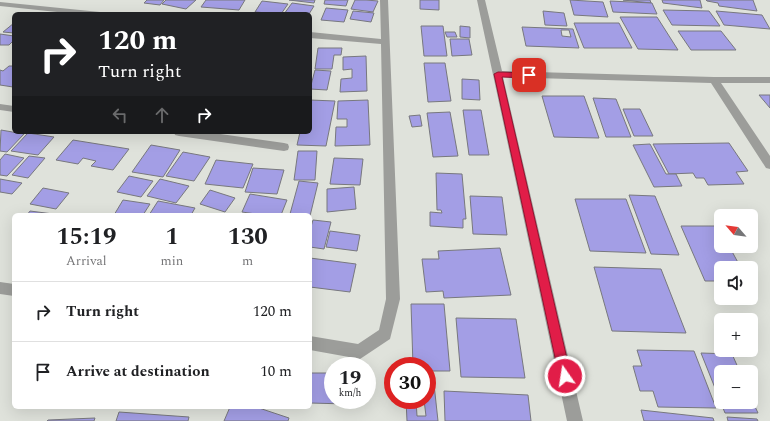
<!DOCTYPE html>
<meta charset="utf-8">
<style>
:root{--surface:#fff;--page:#f2f2f2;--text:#202124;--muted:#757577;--line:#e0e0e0}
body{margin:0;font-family:Spectral,serif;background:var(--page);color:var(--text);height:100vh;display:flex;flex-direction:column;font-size:15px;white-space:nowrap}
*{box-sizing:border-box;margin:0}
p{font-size:13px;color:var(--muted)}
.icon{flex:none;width:22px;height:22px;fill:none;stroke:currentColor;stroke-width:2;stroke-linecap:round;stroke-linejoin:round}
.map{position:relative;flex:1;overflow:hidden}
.details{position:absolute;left:12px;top:213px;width:300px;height:196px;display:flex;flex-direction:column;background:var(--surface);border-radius:6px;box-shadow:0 4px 16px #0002}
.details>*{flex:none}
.top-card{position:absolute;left:12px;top:12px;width:300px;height:122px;border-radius:6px;box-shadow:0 4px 16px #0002;background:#202124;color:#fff;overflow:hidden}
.needle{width:26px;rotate:298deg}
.tools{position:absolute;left:714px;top:209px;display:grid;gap:8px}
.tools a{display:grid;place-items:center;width:44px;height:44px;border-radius:6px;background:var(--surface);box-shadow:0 4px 16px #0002;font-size:20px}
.speed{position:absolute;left:324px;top:357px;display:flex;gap:8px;font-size:20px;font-weight:700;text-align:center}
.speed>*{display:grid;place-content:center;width:52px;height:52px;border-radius:50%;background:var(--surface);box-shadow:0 4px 16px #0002;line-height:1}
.speed small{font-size:10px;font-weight:400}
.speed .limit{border:6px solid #d22;background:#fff;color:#111}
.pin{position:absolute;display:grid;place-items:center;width:34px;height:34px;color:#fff;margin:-17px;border-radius:8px;box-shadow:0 2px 6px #0006}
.me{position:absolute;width:44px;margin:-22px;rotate:347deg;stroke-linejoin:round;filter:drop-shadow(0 0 3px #0008)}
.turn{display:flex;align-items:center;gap:14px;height:84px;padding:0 20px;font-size:18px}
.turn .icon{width:52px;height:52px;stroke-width:2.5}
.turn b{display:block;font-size:28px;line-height:34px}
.lanes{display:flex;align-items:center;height:38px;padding:0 20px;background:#0003;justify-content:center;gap:20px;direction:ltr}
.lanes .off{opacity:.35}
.eta{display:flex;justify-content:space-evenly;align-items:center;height:68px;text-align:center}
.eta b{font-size:24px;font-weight:700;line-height:28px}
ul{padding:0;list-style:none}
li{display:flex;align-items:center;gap:12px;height:60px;padding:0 20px;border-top:1px solid var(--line)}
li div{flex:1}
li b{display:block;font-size:15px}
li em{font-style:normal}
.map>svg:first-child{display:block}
.building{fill:#a39ee5;stroke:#78787e;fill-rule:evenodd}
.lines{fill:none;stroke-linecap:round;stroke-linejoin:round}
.minor{fill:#9c9d9a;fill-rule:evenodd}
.route{fill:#e11d48;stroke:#92132f}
</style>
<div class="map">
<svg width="770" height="421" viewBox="0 0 770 421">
<rect width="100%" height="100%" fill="#dfe2db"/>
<g class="building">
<polygon points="147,0 164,0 160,5 144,3"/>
<polygon points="166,0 196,0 186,9 162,4"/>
<polygon points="206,0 245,0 239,10 201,7"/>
<polygon points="289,0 315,0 314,3"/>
<polygon points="325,0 348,0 346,6 324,4"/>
<polygon points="355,0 366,0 378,1 373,12 351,9"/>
<polygon points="420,0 439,0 439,10 420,9"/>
<polygon points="570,0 603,2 608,17 574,15"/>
<polygon points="623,0 650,0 651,3"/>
<polygon points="662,0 700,0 702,8 663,3"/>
<polygon points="706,0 753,0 757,11 719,6 718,3 707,1"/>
<polygon points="262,1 288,4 281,14 255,12"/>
<polygon points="610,1 652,3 657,14 613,12"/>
<polygon points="292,3 314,6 309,14 284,14"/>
<polygon points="326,8 348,10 344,22 321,20"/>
<polygon points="663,10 709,11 720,26 672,25"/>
<polygon points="353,11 374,13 371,22 350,19"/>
<polygon points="543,11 564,13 567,26 545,25"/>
<polygon points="716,11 762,15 770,29 724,25"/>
<polygon points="620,17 657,17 678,50 638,49"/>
<polygon points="14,23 14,33 3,32"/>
<polygon points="574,23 619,23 632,48 584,48"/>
<polygon points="421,26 443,26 447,56 424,56"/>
<polygon points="460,26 470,27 470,38 460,37"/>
<path d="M522 27 573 29 579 48 526 46ZM561 30H569L571 37 562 36Z"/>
<polygon points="678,31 721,31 736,50 691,50"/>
<polygon points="445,32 455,32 457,37 447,37"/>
<polygon points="0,34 14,36 14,40 9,45 0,45"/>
<polygon points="450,39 469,39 472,55 452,56"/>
<polygon points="318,48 342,48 341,55 334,55 332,69 315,69"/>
<polygon points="366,56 367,91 340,92 341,79 352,78 352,69 343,70 343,57"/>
<polygon points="424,63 445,63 451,101 428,102"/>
<polygon points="9,66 14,66 13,87 0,85 0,70 3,71"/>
<polygon points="315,70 331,71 327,90 310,89"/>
<polygon points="462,79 479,80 480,100 462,99"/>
<polygon points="759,95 770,95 770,108"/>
<polygon points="542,96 584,96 599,138 554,137"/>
<polygon points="593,98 616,99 631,137 606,137"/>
<polygon points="310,100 335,101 326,146 297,145 300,132 310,132"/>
<polygon points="368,100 370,145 335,146 336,127 347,127 347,119 337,119 338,101"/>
<polygon points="623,109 640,109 653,136 634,136"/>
<polygon points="463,110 481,110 489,155 469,155"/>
<polygon points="450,112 458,156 433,157 427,113"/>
<polygon points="420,115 422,126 412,127 409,116"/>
<polygon points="1,130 24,134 7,152 0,151"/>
<polygon points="28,133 54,137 38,155 11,151"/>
<polygon points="73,140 129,149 113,170 91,166 96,161 83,158 78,164 56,160"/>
<polygon points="729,143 748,171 736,172 744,184 708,185 704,178 696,178 693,173 669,174 653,144"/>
<polygon points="650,144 666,174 676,174 682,186 654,187 633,145"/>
<polygon points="151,145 180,150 163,177 132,172"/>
<polygon points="298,151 317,151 315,180 294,180"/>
<polygon points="183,152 210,157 194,181 166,176"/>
<polygon points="5,154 24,158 7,176 0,175 0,160"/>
<polygon points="29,156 45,158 28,178 12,175"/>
<polygon points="334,158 363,159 360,185 330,184"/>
<polygon points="216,160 253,164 243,188 205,184"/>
<polygon points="253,168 284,170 277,194 245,192"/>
<polygon points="436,173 462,174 466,219 463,219 463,228 430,226 430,212 442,213 441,210 437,210"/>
<polygon points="129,176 153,181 141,197 117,192"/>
<polygon points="0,179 22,183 12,194 0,192"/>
<polygon points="160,179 189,186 176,203 147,196"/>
<polygon points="299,181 318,183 310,216 290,214"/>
<polygon points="354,187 356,209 327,212 327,189"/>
<polygon points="43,188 69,193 56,209 30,204"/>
<polygon points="210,190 235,198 225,212 200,204"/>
<polygon points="250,194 287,200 281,215 263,215 242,212"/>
<polygon points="629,195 655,196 679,255 651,254"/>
<polygon points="470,196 502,197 507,235 473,234"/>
<polygon points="575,199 626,199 646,253 590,251"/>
<polygon points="123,200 150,204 143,215 114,215"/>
<polygon points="158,201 195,208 191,215 149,215"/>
<polygon points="30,211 61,215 27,215"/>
<polygon points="313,220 331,222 324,249 310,247 310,230"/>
<polygon points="681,226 719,226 721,229 721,246 729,246 741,268 721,268 721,281 705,281"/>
<polygon points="330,231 360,235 357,251 326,247"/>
<polygon points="500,248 511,295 444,298 443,291 426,292 422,259 439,259 438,251"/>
<polygon points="310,258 356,264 350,292 310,287"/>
<polygon points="594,267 661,269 686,333 612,331"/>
<polygon points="411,304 444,304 450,371 427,371 427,366 413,366"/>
<polygon points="456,318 516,319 525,378 461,377"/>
<polygon points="637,350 694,351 716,408 658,407 653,391 640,391 633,366 642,366"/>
<polygon points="701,353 732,354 740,372 721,372 721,402 751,402 751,398 758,413 725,413"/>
<polygon points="310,373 333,373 333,400 348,400 347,404 310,403"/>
<polygon points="427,375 433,375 438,421 407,421 406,400 416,400 417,416 426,416 424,400 427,400"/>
<polygon points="444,391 528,395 531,421 445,421"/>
<polygon points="230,407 256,407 289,418 288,421 224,421"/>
<polygon points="641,410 713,418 714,421 644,421"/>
<polygon points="119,412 189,417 188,421 116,421"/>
<polygon points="727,417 757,419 758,421 728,421"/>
<polygon points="95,418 94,421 47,421 48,420"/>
</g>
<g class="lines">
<g class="minor">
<polygon points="380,0 388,0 400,299 390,339 360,359 310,350 310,336 358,344 379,330 386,299 381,44 310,38 310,32 381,39"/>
<polygon points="477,0 485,0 502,71 714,77 770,77 770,83 721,83 770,156 770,169 766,168 711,83 503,77 583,421 567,421"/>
<polygon points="0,2 100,12 104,14 76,14 0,6"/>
<polygon points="0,104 14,106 14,112 0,110"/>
<polygon points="174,132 206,132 284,143 288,144 289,147 288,150 284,151 179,136 175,135"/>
<polygon points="0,282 14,284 14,296 0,294"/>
</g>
</g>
<polygon class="route" points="498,72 529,73 532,75 529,78 502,77 571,376 569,380 565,382 561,380 559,376 494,74"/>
</svg>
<div class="tools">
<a><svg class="needle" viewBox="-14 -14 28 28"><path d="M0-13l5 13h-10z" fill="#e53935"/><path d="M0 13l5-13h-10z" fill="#757577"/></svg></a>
<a><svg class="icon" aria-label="sound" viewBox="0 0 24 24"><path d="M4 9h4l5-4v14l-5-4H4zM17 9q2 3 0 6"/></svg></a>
<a>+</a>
<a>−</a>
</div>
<div class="speed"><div>19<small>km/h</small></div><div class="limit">30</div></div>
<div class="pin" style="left:529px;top:75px;background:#d93025"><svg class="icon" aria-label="arrive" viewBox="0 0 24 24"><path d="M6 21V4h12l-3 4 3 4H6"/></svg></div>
<svg class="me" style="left:565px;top:376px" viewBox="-20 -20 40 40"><circle r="17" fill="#e11d48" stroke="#fff" stroke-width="3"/><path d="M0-11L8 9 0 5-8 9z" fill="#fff"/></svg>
<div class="top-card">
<div class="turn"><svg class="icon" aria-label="right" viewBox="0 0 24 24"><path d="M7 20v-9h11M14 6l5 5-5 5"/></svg><div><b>120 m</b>Turn right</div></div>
<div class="lanes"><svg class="icon off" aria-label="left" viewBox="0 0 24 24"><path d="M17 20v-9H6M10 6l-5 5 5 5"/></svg><svg class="icon off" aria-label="ahead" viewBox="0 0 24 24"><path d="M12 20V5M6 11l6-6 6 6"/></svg><svg class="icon" aria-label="right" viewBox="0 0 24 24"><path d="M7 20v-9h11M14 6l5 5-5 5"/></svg></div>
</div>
<section class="details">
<div class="eta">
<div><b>15:19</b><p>Arrival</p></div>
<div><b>1</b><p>min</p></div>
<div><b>130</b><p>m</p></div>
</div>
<ul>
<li><svg class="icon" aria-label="right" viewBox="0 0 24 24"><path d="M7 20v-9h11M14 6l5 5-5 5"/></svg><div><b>Turn right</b></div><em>120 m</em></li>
<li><svg class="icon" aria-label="arrive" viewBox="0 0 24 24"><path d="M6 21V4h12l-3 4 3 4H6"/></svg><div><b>Arrive at destination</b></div><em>10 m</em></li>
</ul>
</section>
</div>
